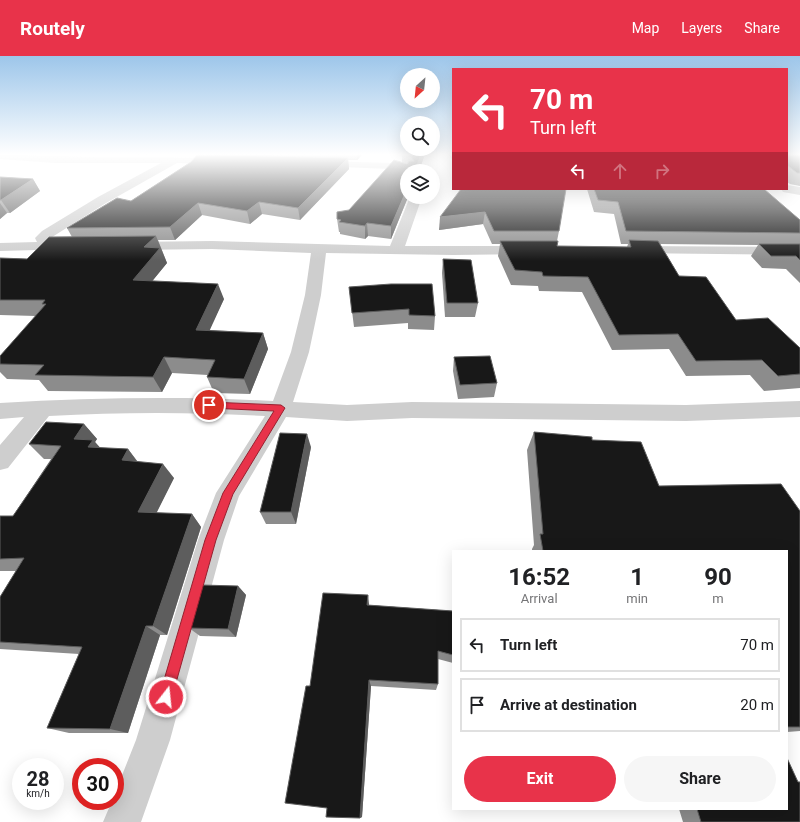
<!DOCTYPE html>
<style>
:root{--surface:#fff;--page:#f6f6f6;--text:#202124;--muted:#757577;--line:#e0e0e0;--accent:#e8334a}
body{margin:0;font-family:Roboto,sans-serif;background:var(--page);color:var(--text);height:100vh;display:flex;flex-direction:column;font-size:15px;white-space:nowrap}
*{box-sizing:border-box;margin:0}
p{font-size:13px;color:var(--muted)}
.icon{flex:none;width:22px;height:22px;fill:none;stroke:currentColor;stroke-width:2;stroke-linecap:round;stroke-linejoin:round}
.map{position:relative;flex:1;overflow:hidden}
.drawer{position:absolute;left:452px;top:494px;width:336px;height:260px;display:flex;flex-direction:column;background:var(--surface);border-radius:0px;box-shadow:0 4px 16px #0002}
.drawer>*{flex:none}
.hud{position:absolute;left:452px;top:12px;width:336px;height:122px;border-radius:0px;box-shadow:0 4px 16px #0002;background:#e8334a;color:#fff;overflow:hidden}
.needle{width:26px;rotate:207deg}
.tools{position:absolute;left:400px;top:12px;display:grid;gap:8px}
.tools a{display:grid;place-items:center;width:40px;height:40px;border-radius:50%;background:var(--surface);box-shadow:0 4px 16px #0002;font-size:20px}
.speed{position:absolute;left:12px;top:702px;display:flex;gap:8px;font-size:20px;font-weight:700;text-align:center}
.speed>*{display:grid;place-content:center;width:52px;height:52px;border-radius:50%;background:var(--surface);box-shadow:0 4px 16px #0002;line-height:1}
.speed small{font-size:10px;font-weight:400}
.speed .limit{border:6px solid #d22;background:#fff;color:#111}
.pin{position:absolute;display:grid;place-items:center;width:34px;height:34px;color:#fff;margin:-17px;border:2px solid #fff;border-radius:50%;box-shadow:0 1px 4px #0007}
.me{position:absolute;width:44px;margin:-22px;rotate:16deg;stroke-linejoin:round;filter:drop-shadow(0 0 3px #0008)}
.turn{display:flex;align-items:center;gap:14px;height:84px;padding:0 12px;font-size:18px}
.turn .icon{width:52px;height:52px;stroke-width:2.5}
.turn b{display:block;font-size:28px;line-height:34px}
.lanes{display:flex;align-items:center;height:38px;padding:0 12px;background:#0003;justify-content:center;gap:20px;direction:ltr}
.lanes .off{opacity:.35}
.eta{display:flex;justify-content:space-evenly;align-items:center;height:68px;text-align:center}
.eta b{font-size:24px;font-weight:700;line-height:28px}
.button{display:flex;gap:8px;margin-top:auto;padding:8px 12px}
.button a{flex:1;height:46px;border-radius:24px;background:var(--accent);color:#fff;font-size:16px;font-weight:700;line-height:46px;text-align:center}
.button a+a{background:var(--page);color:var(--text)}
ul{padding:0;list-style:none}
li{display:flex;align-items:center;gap:12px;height:54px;margin:0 8px 6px;padding:0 4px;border:2px solid var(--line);border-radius:0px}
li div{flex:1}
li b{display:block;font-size:15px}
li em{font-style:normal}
header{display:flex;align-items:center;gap:24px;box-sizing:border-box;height:56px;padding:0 20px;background:var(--accent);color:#fff}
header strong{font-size:19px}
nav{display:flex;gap:22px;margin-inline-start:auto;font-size:14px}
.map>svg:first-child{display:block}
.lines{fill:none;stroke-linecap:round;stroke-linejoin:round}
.minor{fill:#cecece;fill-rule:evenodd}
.wall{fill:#8c8c8c}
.shaded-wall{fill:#5d5d5d}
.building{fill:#181818;stroke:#5d5d5d}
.route{fill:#e8334a;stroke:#972130}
</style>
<header>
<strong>Routely</strong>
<nav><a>Map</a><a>Layers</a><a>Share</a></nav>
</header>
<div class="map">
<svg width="800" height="766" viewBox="0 0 800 766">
<rect width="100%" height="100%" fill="#fff"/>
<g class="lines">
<g class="minor">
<polygon points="0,98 83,101 223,102 228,105 223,108 177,107 106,147 49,183 51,186 74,187 76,190 74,193 0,195 0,187 37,186 35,182 42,175 98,141 161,107 56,107 0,103"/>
<polygon points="319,105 393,107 411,113 413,115 407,115 407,118 392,113 315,110 314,108 315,106"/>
<polygon points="787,129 800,131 800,139 783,136 781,133 787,133"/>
<path d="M410 141H422L405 190H529L534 191 536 194 534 197 529 198 453 199 326 197 321 239 309 296 293 346 347 349 412 346 686 349 800 345V361L686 365 412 362 347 365 286 361 239 440 224 484 170 684 141 766H103L112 745H115V737L136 684 198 484 216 437 265 360C193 356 121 356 49 360L8 412 0 414V389L24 361 0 363V347C91 342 182 340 273 345L291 296 305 239 311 197 212 193 131 194 126 193 124 190 126 187 131 186 212 185 390 190Z"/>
<polygon points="633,190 800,191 800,199 628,197 626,194 628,191"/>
</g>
</g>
<g class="wall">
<polygon points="107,98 148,98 147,99"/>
<polygon points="198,98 363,98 357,104 348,104 349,113 300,164 262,158 250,168 202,159 175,184 158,184 167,207 152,225 224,243 209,274 263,277 268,293 250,338 214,337 207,321 208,319 172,317 162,336 48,335 39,324 7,323 0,316 0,300 36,260 0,259 0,202 27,203 72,181 67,172 131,145 191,106"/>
<polygon points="402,98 425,98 419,115 407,115 407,141 408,141 391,183 368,180 365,183 340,178 340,176 339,176 337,163 349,154 402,107"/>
<polygon points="448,98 453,98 453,105"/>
<polygon points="787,98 800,98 800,130 790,128 787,126"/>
<polygon points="0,121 33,123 40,135 10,157 7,157 0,163"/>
<polygon points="461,133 559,175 557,185 557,190 627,191 628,188 621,188 614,158 594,156 587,133 764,133 800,164 800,227 786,213 762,212 751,200 758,189 660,188 679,220 736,264 800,292 800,332 764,335 750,319 686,320 669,293 612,294 582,236 539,235 538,230 511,229 498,200 500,188 492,188 483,168 439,174"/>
<polygon points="443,203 478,247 475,261 445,261 442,217"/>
<polygon points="349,231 435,260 434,274 408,273 408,267 354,271"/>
<polygon points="454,301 497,327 494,341 458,343 453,315"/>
<polygon points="84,368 97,383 95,386 100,392 128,393 138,406 174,422 156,457 192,458 201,471 167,579 160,579 128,677 69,677 47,672 79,598 0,593 0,541 16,515 0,515 0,460 13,460 51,403 44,403 29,388"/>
<polygon points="534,376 592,384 659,430 800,455 800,675 787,676 787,495 532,495 532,493 534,489 527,394"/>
<polygon points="311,391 296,468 266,468 260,456"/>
<polygon points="238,530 246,539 236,581 200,580 189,572"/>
<polygon points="369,549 453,555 453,607 438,603 438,628 436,634 371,630 362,761 360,762 327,752 310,630"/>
<polygon points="798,726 800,766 683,766 679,753 787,753"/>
</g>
<g class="shaded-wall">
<polygon points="357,98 363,98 357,104"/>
<polygon points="421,98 425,98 419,115 415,115"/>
<polygon points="348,102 349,113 300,164 298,152"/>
<polygon points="33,123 40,135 10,157 1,144"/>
<polygon points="407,133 407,141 408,141 391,183 391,170"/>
<polygon points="259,146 262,158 250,168 247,155"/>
<polygon points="0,147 7,157 0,163"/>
<polygon points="198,147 202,159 175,184 170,171"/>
<polygon points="485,156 483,168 439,174 440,161"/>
<polygon points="367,167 368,180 365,183 365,170"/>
<polygon points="156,180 167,207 141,239 133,224 144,191"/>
<polygon points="218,228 224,243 203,289 196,274"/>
<polygon points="263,277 268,293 250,338 244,323"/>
<polygon points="164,301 172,317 162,336 153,321"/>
<polygon points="84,368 97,383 95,386 106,398 101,406 74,383"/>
<polygon points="307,378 311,391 296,468 291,456"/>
<polygon points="128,393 139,408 122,404"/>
<polygon points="163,408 174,422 150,470 138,456"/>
<polygon points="192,458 201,471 167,579 153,570"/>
<polygon points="238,530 246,539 236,581 228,573"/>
<polygon points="368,539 369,548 369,558 367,549"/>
<polygon points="146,570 160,579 128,677 110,673"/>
<polygon points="369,624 371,630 362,761 360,762"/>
</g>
<g class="building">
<polygon points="198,98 348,102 298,152 259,146 247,155 198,147 170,171 67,172 117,142 131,145 191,106"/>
<polygon points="407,98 421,98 415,115 407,115 407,133 391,170 367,167 365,170 339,166 341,164 337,163 337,156 349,154 394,104 407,108 409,105 414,105 411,100"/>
<polygon points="787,98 800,98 800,117 797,117 787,109"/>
<polygon points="0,121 33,123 1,144 0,144"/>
<polygon points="461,133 566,133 559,175 494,175 485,156 440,161"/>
<polygon points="594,133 764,133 800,164 800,177 626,175 618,146 598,144"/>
<polygon points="156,180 144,191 160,192 133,224 218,228 196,274 263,277 244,323 207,321 215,304 164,301 153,321 35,319 44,309 0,308 0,300 46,248 42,248 45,244 0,244 0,202 27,203 49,181"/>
<polygon points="629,184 658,185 679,220 706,221 736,264 768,262 800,292 800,318 778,320 762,304 696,305 678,278 619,279 588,221 543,220 542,216 515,214 500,185 558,185 557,190 631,191"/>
<polygon points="759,188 800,188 800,204 796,200 771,200"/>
<polygon points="443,203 471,204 478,247 447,247"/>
<polygon points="391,228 432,228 435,260 409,259 409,253 352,257 349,231"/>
<polygon points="490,300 497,327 460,329 454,301"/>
<polygon points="46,366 84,368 74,383 93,384 88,391 128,393 122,404 163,408 138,456 192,458 153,570 146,570 110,673 47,672 82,591 0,586 0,541 24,502 0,503 0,460 13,460 61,390 29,388"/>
<polygon points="534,376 592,381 592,384 641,386 659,430 781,428 800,455 800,671 787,671 787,495 543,495 540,478 543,478"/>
<polygon points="280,377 307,378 291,456 260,456"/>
<polygon points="201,529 238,530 228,573 189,572"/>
<polygon points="323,537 368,539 367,549 453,555 453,599 438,595 438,628 369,624 360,762 326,761 327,752 285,747 306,630 310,630"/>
<polygon points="787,702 798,726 800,726 800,766 701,766 697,753 787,753"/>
</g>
<linearGradient id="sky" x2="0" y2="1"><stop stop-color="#9dc6ea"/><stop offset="0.48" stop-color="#fff"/><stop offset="1" stop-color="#fff" stop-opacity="0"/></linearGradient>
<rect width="800" height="205" fill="url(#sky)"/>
<polygon class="route" points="209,346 281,349 285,352 233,438 216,484 172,641 170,646 166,647 161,646 159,641 205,484 223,437 274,355 209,352 205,349"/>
</svg>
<div class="tools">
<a><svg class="needle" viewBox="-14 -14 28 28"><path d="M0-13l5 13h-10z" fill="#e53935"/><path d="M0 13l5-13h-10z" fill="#757577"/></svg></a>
<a><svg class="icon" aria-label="search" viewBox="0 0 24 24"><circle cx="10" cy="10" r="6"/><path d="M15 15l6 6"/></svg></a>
<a><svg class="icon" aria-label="layers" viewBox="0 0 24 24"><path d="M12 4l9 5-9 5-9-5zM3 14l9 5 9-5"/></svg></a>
</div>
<div class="speed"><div>28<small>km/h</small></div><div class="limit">30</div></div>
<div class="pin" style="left:209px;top:349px;background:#d93025"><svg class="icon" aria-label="arrive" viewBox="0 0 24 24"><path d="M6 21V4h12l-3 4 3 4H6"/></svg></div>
<svg class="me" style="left:166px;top:641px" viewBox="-20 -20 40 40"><circle r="17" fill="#e8334a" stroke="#fff" stroke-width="3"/><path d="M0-11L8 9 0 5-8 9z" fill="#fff"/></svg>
<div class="hud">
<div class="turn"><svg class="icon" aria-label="left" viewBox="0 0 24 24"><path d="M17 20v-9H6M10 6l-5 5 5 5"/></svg><div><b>70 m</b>Turn left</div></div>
<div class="lanes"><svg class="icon" aria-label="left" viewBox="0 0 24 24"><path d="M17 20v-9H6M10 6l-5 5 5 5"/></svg><svg class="icon off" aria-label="ahead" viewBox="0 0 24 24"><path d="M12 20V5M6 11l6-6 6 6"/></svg><svg class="icon off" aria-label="right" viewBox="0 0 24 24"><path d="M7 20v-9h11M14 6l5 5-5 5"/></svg></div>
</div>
<section class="drawer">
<div class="eta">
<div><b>16:52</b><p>Arrival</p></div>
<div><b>1</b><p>min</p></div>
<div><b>90</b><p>m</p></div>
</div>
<ul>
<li><svg class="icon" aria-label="left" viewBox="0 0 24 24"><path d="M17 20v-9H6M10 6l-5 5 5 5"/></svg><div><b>Turn left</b></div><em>70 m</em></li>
<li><svg class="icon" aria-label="arrive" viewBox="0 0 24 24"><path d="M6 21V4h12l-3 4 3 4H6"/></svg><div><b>Arrive at destination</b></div><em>20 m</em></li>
</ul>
<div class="button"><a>Exit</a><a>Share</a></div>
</section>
</div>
